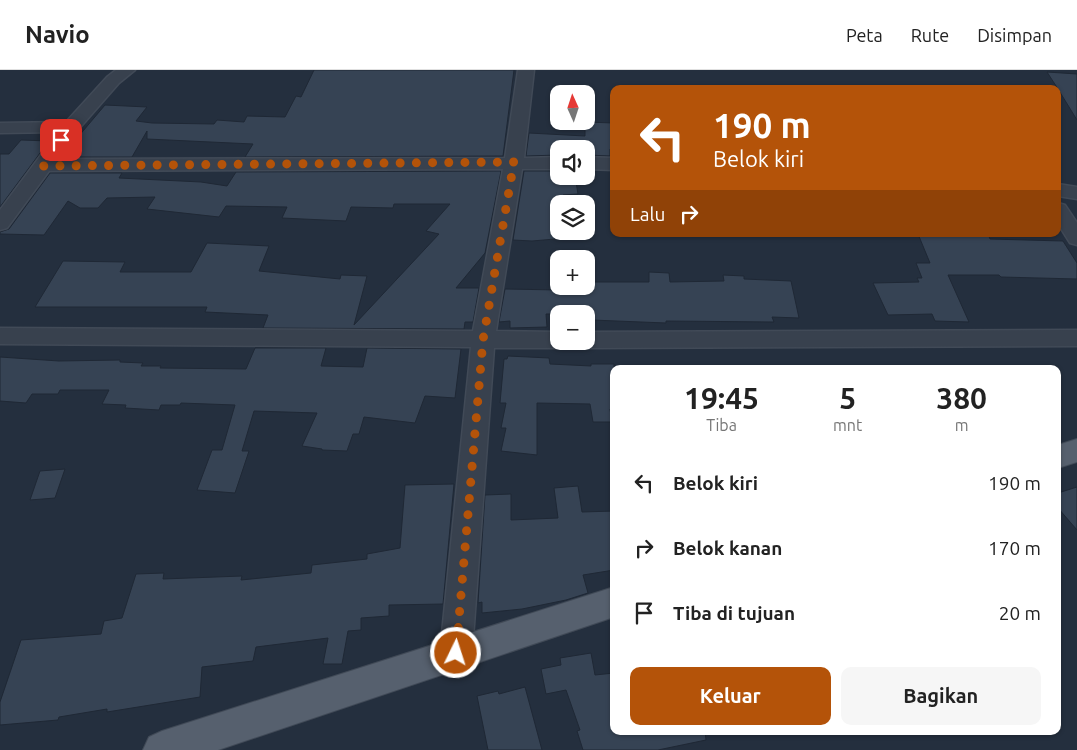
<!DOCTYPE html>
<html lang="id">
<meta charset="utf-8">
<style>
:root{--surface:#fff;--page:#f6f6f6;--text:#222;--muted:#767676;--line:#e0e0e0;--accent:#b45309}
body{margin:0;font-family:Ubuntu,sans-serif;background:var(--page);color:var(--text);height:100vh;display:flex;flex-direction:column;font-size:19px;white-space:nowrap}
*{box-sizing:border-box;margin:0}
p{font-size:16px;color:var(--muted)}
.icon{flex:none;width:28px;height:28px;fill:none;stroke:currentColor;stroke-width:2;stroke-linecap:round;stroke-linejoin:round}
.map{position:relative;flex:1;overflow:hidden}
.details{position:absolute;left:610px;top:295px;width:451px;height:370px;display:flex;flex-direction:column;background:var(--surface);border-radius:10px;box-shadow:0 1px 4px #0004}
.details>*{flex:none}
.top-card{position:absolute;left:610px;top:15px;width:451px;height:152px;border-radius:10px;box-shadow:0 1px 4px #0004;background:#b45309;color:#fff;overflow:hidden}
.needle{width:32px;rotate:357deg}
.buttons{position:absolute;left:550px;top:15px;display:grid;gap:10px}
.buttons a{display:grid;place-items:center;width:45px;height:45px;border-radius:10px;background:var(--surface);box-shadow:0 1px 4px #0004;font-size:25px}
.pin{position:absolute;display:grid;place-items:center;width:42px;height:42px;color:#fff;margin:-21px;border-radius:10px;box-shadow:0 2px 8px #0006}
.me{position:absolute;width:55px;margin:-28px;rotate:4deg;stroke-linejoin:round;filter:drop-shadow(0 0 4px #0008)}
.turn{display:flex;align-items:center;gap:18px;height:105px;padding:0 20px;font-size:22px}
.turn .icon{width:65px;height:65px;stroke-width:2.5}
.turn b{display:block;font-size:35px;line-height:42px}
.then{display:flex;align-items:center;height:48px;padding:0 20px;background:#0003;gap:10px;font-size:19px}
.eta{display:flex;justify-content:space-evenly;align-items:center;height:85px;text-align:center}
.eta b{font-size:30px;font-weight:700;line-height:35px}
.button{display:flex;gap:10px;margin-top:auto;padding:10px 20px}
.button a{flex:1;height:58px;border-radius:10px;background:var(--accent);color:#fff;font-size:20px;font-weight:700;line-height:58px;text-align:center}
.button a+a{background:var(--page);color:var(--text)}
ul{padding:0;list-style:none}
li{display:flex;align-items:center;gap:15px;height:65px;padding:0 20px}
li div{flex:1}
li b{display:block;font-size:19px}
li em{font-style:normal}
header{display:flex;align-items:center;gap:30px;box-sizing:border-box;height:70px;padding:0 25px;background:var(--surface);border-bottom:1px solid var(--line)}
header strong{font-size:24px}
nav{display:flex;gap:28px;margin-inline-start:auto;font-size:18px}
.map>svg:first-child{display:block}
.building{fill:#364354;stroke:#1f2835}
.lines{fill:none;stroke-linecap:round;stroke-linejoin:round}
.minor-casing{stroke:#414a57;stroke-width:3}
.major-casing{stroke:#414a57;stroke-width:2}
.minor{fill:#38414e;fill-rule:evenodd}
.major{fill:#56606e;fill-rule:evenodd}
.route{stroke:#b45309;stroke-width:9;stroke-dasharray:0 16.2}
</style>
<header>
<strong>Navio</strong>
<nav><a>Peta</a><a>Rute</a><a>Disimpan</a></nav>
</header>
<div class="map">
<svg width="1077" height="680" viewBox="0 0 1077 680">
<rect width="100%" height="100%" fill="#242f3e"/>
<g class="building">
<polygon points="314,0 514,0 503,86 245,87 253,74 147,69 147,61 132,87 61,87 105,35 147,37 136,51 152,53 214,54 217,50 244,52 247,46 285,47 296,26 301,27"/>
<polygon points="1047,2 1077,4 1077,50 1058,19"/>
<polygon points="585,52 614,53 614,79 610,79 610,86 586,85 586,79 559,79 559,85 526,86 529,63 585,66"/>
<polygon points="21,70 49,71 0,137 0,84 9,84"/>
<polygon points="501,101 485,183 456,218 479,218 473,252 465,252 464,259 263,258 268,245 205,242 207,237 35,237 63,191 125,192 120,202 191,202 207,173 269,176 259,201 340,209 341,205 367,206 354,255 439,164 426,161 450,134 394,134 393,138 351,137 346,151 282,148 287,137 226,136 219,147 147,139 155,127 107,128 98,138 80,138 68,131 44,165 0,164 0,162 9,159 50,103 122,103 119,108 201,112 227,116 236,102"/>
<polygon points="524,101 559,101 559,106 575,106 578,124 563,125 561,134 559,134 555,169 532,171 513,170"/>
<polygon points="918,164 988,164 990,169 1063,171 1077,193 1077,209 1001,207 999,205 948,205 969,252 935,251 932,244 888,245 873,213 919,212 917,208 922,208 916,193 930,193"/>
<polygon points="649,202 669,203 670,212 724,211 723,205 744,206 744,209 791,211 799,248 772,247 774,252 666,251 666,253 592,250 591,244 546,244 547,257 510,258 510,251 499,252 505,219 559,220 559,216 586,216 586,212 649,212"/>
<polygon points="255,278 326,278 321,296 363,297 367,278 461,279 455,328 425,326 415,353 364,347 359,364 353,364 347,381 322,380 322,379 302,376 317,343 254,341 242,381 249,381 235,423 197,420 212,380 222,380 235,335 181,333 180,335 161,335 159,340 125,338 126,335 102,334 109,320 60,320 58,324 32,324 26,333 0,331 0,287 59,291 120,290 120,292 143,293 141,296 161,296 160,298 246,299"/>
<polygon points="508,286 549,288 550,294 591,296 591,294 614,294 614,328 611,328 612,339 610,339 612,352 593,352 590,334 537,333 537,385 501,381 506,358 501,358 506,333 500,333 504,289 507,289"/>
<polygon points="65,399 55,428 30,430 40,401"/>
<polygon points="454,414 443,534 389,535 389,546 361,548 361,560 348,561 342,594 323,594 328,568 256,577 253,591 202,597 200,627 107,642 107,639 59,647 58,650 0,655 0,632 21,570 101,564 104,551 122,548 136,504 164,503 163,509 242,506 241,510 311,503 312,495 367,489 367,484 400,478 405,415"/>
<polygon points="578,416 582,442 614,441 614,500 583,505 588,523 566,530 522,539 482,543 482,532 478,533 485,425 511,424 511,450 558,448 554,418"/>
<polygon points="1077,417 1077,460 1058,438 1058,423"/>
<polygon points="591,583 595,605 614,603 614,661 705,661 706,670 658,680 583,680 577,661 580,660 566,620 546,624 541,599 561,595 560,588"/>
<polygon points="525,617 542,680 488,680 477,626 498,621 499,624"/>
</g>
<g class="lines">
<g class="minor-casing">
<g id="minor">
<polygon points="116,0 135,0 119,13 77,61 57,89 505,88 518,0 534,0 524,88 559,87 559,99 522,99 496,261 559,262 559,271 570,271 567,276 559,278 494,278 472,583 467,594 456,598 445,594 440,583 471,277 0,274 0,258 473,261 503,99 49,101 7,158 0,160 0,140 58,62 0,63 0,53 66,52 107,7"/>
<polygon points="586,87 614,88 614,100 586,99"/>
<polygon points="1058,114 1077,117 1077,129 1058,126"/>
<polygon points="1058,133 1065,135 1077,153 1077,175 1070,173 1058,154"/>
<polygon points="1077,260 1077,276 586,278 578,276 575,271 586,271 586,262"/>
</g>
</g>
<g class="major-casing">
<g id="major">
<polygon points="1077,369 1077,392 1058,398 1058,375"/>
<polygon points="614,517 614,547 218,680 143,680 149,667 162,661"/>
</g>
</g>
<use href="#minor" class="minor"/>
<use href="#major" class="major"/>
</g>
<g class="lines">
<polyline class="route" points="61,70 43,96 514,92 483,270 456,583"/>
</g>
</svg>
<div class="buttons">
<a><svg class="needle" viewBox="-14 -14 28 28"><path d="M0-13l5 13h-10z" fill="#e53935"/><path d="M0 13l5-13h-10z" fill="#767676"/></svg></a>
<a><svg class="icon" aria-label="sound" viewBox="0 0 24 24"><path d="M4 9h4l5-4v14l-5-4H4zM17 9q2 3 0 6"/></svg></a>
<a><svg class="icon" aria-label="layers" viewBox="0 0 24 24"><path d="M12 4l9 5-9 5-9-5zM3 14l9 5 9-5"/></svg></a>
<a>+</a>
<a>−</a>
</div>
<div class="pin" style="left:61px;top:70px;background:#d93025"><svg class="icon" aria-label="arrive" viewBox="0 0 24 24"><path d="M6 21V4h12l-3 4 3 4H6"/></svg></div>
<svg class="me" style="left:456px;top:583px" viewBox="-20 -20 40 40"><circle r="17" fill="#b45309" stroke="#fff" stroke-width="3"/><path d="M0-11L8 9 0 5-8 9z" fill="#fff"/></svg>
<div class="top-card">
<div class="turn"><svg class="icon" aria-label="left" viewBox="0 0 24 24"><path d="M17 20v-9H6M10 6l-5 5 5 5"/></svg><div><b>190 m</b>Belok kiri</div></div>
<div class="then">Lalu<svg class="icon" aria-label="right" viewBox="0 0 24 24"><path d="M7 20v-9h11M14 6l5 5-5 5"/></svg></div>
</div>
<section class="details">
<div class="eta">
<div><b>19:45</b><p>Tiba</p></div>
<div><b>5</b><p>mnt</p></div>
<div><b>380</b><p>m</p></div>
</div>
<ul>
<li><svg class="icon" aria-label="left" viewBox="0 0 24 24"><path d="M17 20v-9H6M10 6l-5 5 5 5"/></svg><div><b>Belok kiri</b></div><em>190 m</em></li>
<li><svg class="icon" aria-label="right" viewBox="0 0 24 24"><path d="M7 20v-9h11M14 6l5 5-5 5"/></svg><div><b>Belok kanan</b></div><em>170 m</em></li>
<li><svg class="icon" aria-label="arrive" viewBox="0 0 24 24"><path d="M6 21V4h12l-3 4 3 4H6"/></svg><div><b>Tiba di tujuan</b></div><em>20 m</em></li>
</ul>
<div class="button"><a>Keluar</a><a>Bagikan</a></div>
</section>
</div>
